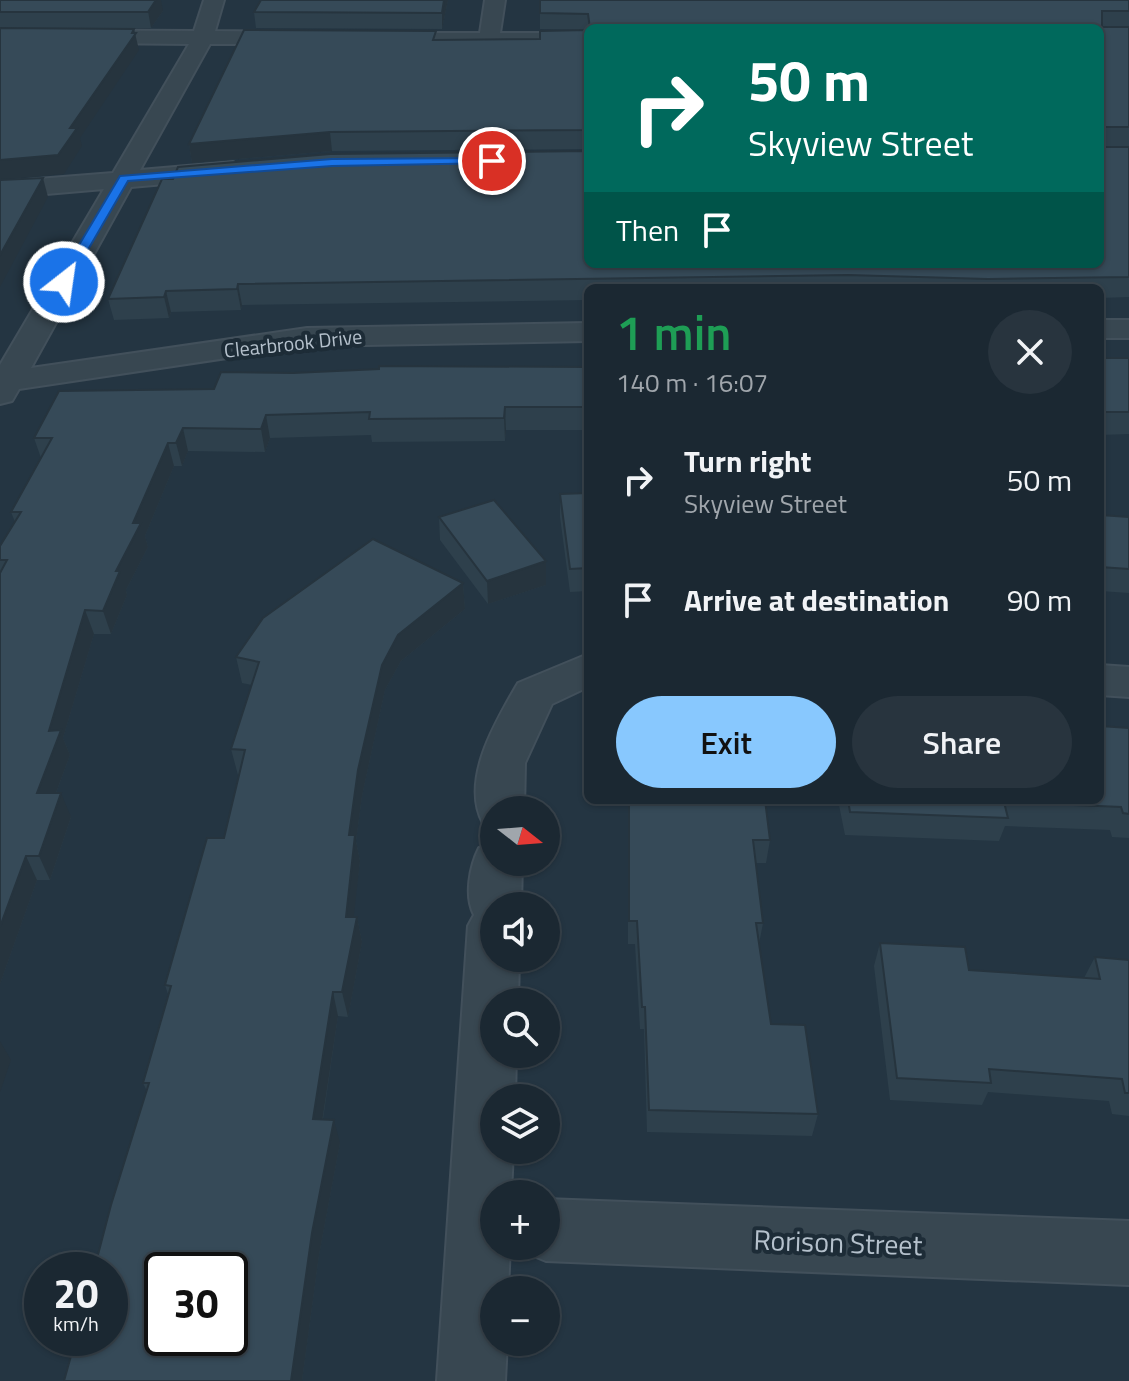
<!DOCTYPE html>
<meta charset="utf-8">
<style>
:root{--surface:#1b2832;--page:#28343e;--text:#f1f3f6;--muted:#a0a6ac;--line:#39444d;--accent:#88c8fe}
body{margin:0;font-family:"Titillium Web",sans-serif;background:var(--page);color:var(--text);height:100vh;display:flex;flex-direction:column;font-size:30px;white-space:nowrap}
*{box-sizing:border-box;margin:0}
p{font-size:26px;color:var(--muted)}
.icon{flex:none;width:44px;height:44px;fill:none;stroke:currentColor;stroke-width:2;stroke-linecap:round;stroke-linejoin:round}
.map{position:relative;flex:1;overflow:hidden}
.sheet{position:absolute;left:584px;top:284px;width:520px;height:520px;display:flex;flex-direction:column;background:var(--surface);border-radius:12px;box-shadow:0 2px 6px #0004,0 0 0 2px var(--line)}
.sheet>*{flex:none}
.hud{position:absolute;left:584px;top:24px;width:520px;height:244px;border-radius:12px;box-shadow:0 2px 6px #0004,0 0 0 2px var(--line);background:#00695c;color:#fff;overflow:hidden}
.needle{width:52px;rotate:107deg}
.tools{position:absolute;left:480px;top:796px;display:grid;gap:16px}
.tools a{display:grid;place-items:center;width:80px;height:80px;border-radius:50%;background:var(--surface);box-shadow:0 2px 6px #0004,0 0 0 2px var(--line);font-size:40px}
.speed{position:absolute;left:24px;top:1252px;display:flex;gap:16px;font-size:40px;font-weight:700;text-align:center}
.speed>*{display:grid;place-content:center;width:104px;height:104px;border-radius:50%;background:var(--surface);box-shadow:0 2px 6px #0004,0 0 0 2px var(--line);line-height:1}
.speed small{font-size:20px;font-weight:400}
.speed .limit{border:4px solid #111;border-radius:12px;background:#fff;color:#111}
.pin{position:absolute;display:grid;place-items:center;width:68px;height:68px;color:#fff;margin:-34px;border:4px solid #fff;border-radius:50%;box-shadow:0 2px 8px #0007}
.me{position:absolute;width:88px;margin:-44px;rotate:30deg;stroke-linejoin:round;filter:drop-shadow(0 0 6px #0008)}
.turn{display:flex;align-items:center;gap:28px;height:168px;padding:0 32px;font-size:36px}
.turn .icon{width:104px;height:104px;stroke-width:2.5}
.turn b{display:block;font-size:56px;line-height:68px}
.then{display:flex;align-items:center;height:76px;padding:0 32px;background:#0003;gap:16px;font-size:30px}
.round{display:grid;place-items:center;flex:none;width:84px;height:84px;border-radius:42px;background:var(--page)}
.headline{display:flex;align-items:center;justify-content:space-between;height:136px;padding:0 32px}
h1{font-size:48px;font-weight:600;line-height:60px;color:#1e9e55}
.button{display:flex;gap:16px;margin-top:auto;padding:16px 32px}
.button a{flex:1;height:92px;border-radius:48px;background:var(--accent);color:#111;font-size:32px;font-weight:600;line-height:92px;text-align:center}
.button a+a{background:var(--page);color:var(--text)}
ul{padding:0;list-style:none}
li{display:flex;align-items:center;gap:24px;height:120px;padding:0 32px}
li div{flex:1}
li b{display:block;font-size:30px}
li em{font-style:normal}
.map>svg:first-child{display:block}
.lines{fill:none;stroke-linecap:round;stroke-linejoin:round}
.street-casing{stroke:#42505b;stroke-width:4}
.street{fill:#384751;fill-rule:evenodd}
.wall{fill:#2e404c}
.shaded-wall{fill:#26343e}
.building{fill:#364a58;stroke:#26343e;stroke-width:2;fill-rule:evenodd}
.route{fill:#1a73e8;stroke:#114b97;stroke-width:2}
.labels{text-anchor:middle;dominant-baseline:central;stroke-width:8;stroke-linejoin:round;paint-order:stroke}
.far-street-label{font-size:20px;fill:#b5c1cc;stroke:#1d2c37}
.near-street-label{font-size:28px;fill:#b5c1cc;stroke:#1d2c37}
</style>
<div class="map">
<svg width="1129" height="1381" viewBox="0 0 1129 1381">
<rect width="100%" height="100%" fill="#243542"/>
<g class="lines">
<g class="street-casing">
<g id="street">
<polygon points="204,0 224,0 215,31 302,32 312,38 302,44 210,44 140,170 233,162 246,170 233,178 131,187 31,368 307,328 588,323 588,341 307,346 19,389 12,401 0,404 0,365 104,189 0,198 0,182 113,173 189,44 0,42 0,30 194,31"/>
<polygon points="485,0 505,0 500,33 588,33 588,45 378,45 368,39 378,33 480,33"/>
<rect x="1100" y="320" width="29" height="18"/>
<path d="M588 654V687L552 704 525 763 524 810H494V826L483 823C460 780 496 721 518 683Z"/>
<polygon points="1100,665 1129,667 1129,697 1100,695"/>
<path d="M494 843V862H522L521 906H494V958H519L518 1002H494V1054H516L515 1098H494V1150H513L511 1194H494V1246H510L508 1290H494V1342H507L505 1381H437L468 926 474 915C464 896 470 866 479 848Z"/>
<polygon points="546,1199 1129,1221 1129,1285 546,1261 524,1252 521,1246 546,1246"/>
</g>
</g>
<use href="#street" class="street"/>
</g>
<g class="wall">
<polygon points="0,0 163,11 151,28 0,28"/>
<polygon points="448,0 442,29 256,28 254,12"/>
<polygon points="540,0 1129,0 1129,146 1103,146 1103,147 1129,147 1129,297 1100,298 1100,288 588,288 588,300 242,305 241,310 171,312 169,318 114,320 108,299 588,151 1100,28 588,28 588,30 540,29"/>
<polygon points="588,30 588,149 332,151 192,163 189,144 437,40 540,39"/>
<polygon points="1100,358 1129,358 1129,434 1100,435"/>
<polygon points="588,367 588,430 506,430 505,441 372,442 371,435 270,438 265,452 188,451 182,466 174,466 145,536 148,547 126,590 127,595 111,634 94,634 63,738 70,755 56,793 71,817 50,880 37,880 0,984 0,546 15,522 11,512 41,458 34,438 214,389 293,373"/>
<polygon points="588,493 588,591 570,592 560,517 560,494"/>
<polygon points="1100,515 1129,517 1129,593 1100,591"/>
<polygon points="439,517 546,561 546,585 488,604 440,540"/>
<polygon points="463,583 465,609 401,661 385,690 362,796 356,841 360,861 353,917 357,917 362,942 348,1017 338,1016 323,1119 340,1143 319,1255 302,1381 64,1381 147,1091 143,1083 168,994 165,985 224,838 239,775 238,775 231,749 252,685 242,683 236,657"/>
<polygon points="1129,728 1129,838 1112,837 1110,830 1005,826 999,841 845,835 838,800 1100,800"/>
<polygon points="628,800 765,800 770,840 766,863 756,863 763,923 759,944 771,1024 818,1114 812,1136 647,1132 644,1029 640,1029 635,944 628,944"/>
<polygon points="880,943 969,970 1084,978 1095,957 1129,960 1129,1116 1112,1114 1109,1101 988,1092 982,1105 890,1100 874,966"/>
</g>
<g class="shaded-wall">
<polygon points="146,0 161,0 163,11 151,28"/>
<polygon points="444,0 448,0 442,29 442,13"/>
<polygon points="134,29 139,50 80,138 82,146 64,174 0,180 0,160 70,128"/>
<polygon points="330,132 332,151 192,163 189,144"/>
<polygon points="43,178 48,197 0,287 0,255"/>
<polygon points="238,284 242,305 241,310 237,289"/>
<polygon points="166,291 171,312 169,318 164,297"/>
<polygon points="505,407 506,430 505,441 504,418"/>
<polygon points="266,415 270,438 265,452 261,429"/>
<polygon points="183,428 188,451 182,466 176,443"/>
<polygon points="168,443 174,466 145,536 148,547 126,590 127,595 111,634 103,611 133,523"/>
<polygon points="546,561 546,585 488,604 487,581"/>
<polygon points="463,583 465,609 401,661 385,690 362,796 356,841 360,861 351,942 346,917 349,835 358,770 382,665 398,635"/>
<polygon points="85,610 94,634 63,738 70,755 47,817 37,793 49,731"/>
<polygon points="61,793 71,817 50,880 39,856"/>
<polygon points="26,856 37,880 0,984 0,927"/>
<polygon points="357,917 362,942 348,1017 342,992"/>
<polygon points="333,992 338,1016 319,1142 313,1119"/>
<polygon points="0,1041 11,1060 0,1092"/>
<polygon points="334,1120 340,1143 319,1255 302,1381 291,1381 312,1233"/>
</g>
<g class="building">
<polygon points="0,0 156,0 148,12 0,12"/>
<polygon points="261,0 444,0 442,13 254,12"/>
<polygon points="540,0 1129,0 1129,11 1102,11 1102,27 1129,27 1129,127 1103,127 1103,147 1129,147 1129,277 988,279 848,275 238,284 237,289 166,291 164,297 108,299 162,179 173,179 178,167 330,154 588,151 588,264 1100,264 1100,28 590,28 588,14 540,13"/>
<polygon points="0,28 134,29 132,33 136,33 70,128 77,128 58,155 0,160"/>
<polygon points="244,30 436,31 433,40 540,39 540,31 588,30 588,130 330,132 189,144"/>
<polygon points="43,178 0,255 0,180"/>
<rect x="1100" y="358" width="29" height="54"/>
<polygon points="379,366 588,367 588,407 505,407 504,418 369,419 370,412 266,415 261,429 183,428 176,443 168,443 133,523 141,523 116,571 120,571 103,611 85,610 49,731 61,730 37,793 61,793 39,856 26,856 0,927 0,573 7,560 0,560 0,546 21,512 11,512 52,438 34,438 59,391 214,389 221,372 293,373 379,369"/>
<polygon points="588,493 588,568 570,569 560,494"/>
<polygon points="494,500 546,561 487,581 439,517"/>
<polygon points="1100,515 1129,517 1129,569 1100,567"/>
<path d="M373 539 463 583 398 635 382 665 358 770 349 835H355L346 917H357L342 992H333L313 1119 334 1120 312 1233 291 1381H64L76 1338H110V1270H94L111 1205 149 1083H143L171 986 165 985 207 838H224L245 750 231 749 259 662 236 657 263 618ZM162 1270H230V1338H162Z"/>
<polygon points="1100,726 1129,728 1129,814 1123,813 1121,807 1004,802 1008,818 850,812 848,800 1100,800"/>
<polygon points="629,800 765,800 770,840 753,840 763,923 756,923 771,1024 805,1025 818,1114 649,1110 645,1007 642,1007 637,921 629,921"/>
<polygon points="880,943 965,947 969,970 1100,979 1095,957 1129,960 1129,1093 1125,1093 1122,1079 989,1069 991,1083 897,1078"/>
</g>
<polygon class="route" points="492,158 496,163 332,166 128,181 68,284 57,282 120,176 332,159"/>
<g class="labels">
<g class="far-street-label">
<text transform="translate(293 343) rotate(-6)">Clearbrook Drive</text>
</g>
<g class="near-street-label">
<text transform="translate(838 1242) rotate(2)">Rorison Street</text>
</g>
</g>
</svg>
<div class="tools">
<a><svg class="needle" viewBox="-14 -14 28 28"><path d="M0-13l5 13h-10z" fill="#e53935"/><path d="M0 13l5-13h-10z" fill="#a0a6ac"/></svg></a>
<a><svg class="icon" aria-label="sound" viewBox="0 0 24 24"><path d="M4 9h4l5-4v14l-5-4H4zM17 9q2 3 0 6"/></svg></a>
<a><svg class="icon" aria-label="search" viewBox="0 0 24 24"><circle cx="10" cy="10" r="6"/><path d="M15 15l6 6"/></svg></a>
<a><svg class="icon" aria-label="layers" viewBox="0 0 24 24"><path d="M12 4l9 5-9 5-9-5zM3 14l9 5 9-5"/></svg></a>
<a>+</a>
<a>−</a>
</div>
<div class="speed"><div>20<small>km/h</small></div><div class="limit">30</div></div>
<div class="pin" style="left:492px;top:161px;background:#d93025"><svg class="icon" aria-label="arrive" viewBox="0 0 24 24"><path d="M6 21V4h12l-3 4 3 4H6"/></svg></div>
<svg class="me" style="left:64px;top:282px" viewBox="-20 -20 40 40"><circle r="17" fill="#1a73e8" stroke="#fff" stroke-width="3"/><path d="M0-11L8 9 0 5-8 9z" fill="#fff"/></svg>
<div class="hud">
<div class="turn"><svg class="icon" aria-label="right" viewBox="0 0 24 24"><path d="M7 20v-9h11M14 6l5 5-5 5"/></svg><div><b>50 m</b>Skyview Street</div></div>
<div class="then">Then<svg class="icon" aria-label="arrive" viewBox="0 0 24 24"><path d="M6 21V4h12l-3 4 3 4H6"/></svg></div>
</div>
<section class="sheet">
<div class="headline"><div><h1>1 min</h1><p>140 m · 16:07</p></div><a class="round"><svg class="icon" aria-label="close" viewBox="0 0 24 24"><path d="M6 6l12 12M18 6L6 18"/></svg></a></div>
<ul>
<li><svg class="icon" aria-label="right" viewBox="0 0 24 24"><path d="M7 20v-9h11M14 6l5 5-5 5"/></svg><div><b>Turn right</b><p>Skyview Street</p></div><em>50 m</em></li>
<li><svg class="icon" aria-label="arrive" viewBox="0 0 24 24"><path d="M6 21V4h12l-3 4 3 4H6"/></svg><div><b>Arrive at destination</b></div><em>90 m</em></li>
</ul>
<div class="button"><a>Exit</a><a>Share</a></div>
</section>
</div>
